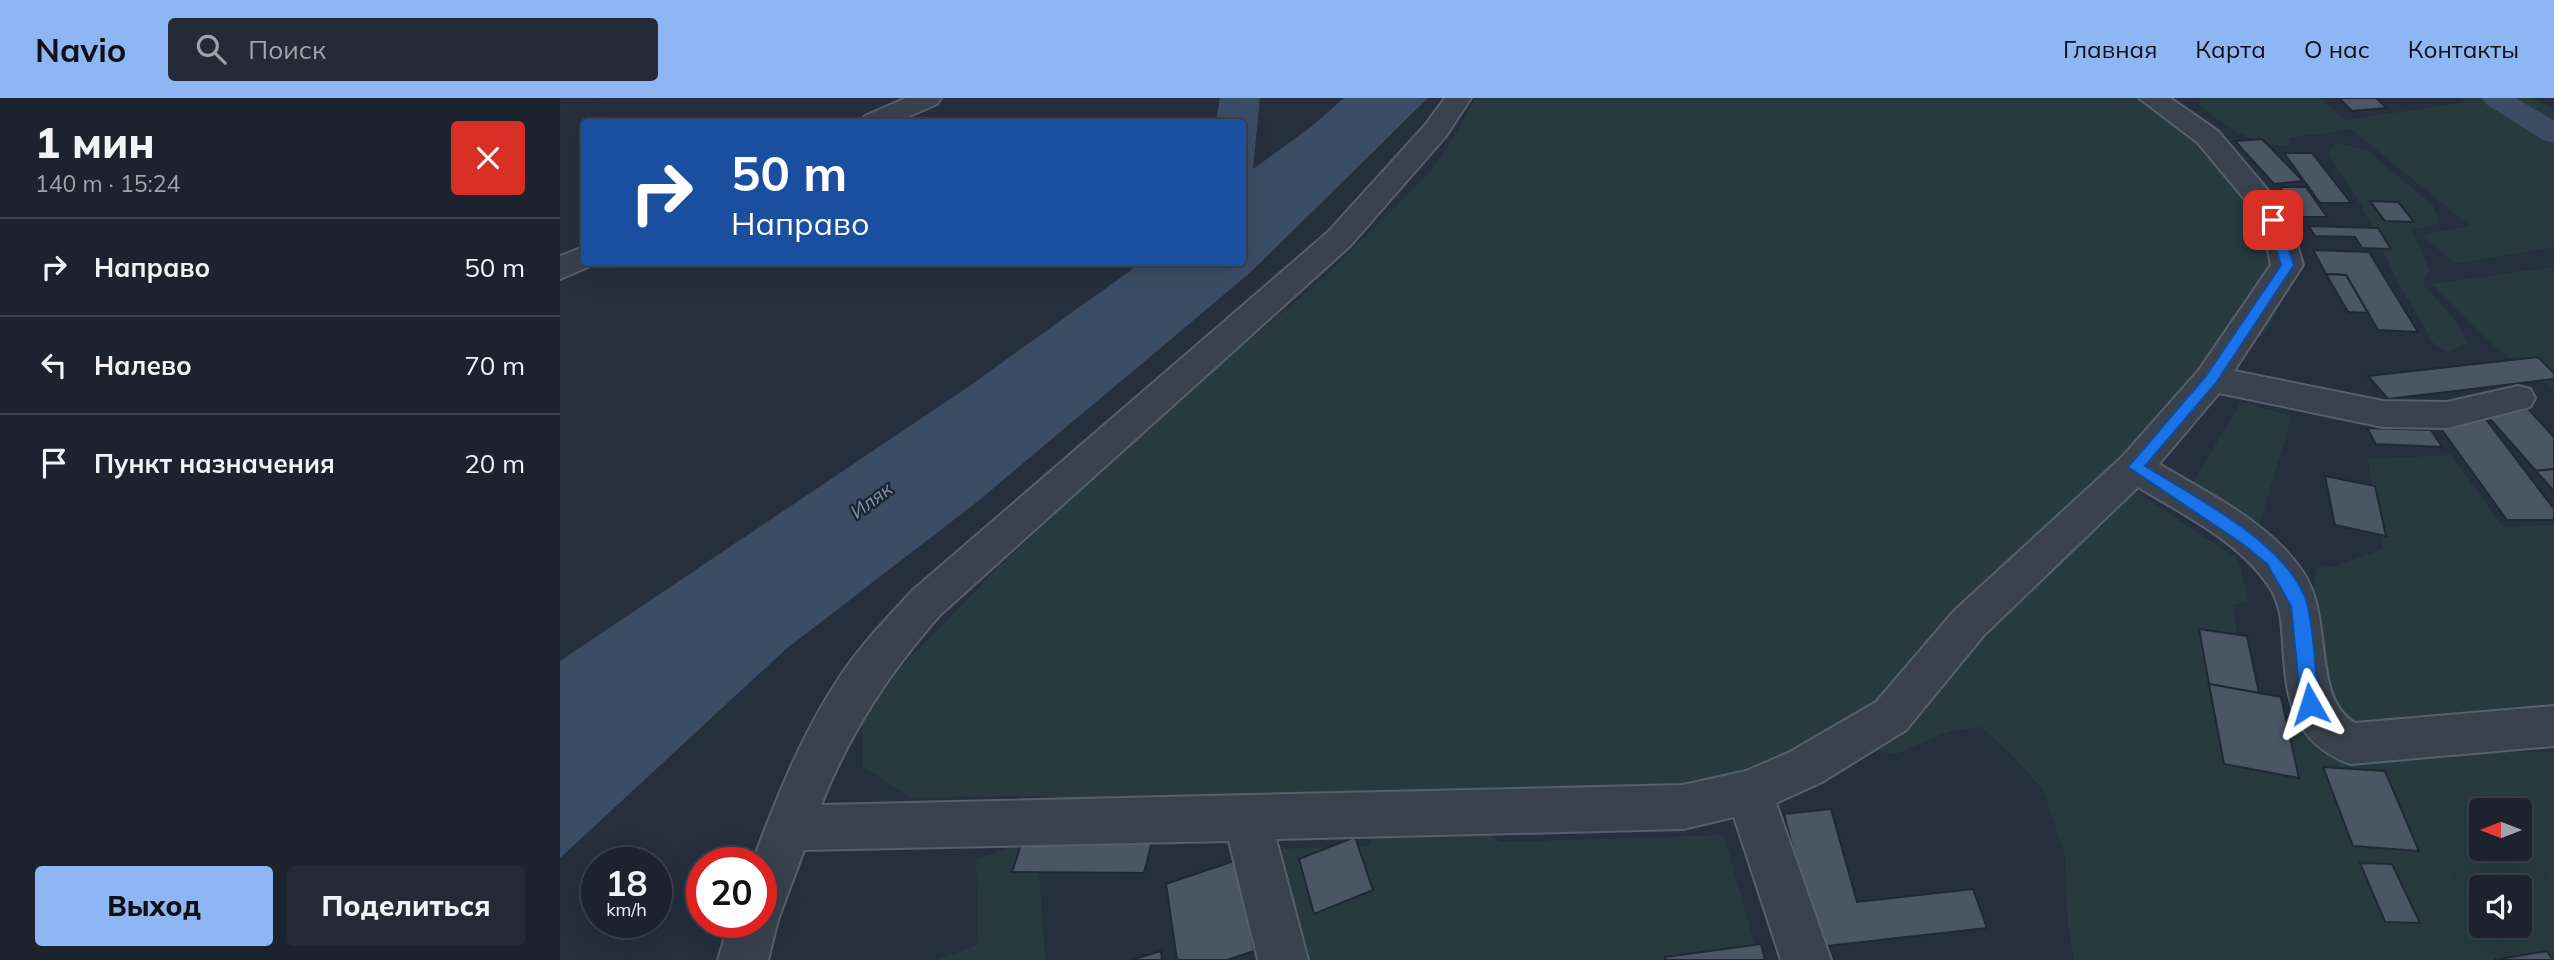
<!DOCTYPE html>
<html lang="ru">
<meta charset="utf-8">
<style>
:root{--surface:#1c232e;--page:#252b36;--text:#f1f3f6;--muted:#a0a4aa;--line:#3a404a;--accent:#8eb6f4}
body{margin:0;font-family:Mulish,sans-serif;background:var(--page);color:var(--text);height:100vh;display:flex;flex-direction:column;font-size:26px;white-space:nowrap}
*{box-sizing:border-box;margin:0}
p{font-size:23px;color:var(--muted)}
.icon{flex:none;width:38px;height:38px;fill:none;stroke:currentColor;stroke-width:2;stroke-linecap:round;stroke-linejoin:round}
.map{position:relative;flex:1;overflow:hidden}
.side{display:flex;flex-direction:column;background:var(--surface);width:560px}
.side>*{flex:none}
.guide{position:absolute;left:21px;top:21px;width:665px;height:147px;border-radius:7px;box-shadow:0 7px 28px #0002,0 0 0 2px var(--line);background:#1a4fa0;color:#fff;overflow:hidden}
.needle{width:46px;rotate:270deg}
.fabs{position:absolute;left:1909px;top:700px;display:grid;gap:14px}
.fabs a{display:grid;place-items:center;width:63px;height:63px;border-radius:7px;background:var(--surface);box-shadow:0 7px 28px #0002,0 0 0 2px var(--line);font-size:35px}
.speed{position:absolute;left:21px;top:749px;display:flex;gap:14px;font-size:35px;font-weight:700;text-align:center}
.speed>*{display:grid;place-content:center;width:91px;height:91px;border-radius:50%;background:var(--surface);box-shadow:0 7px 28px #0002,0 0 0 2px var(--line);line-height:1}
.speed small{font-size:18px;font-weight:400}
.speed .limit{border:10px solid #d22;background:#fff;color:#111}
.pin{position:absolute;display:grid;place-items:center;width:60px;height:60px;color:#fff;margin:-30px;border-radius:14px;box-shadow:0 4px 10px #0006}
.me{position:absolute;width:77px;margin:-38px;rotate:354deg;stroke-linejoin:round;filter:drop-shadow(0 0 5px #0008)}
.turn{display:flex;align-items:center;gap:24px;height:147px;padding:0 35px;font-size:32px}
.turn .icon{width:91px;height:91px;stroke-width:2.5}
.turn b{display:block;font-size:49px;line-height:60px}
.round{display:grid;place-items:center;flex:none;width:74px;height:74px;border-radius:7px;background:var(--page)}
.summary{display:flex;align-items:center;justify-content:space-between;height:119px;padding:0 35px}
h1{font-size:42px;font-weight:800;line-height:52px}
.primary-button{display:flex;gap:14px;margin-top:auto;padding:14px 35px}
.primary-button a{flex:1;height:80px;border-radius:7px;background:var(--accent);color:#111;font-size:28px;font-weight:800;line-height:80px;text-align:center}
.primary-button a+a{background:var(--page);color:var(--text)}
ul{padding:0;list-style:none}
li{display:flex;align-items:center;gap:21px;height:98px;padding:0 35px;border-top:2px solid var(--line)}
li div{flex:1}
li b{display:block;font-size:26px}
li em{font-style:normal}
header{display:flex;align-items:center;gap:42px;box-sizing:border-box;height:98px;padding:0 35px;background:var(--accent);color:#111}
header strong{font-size:33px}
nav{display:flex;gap:38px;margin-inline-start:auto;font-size:24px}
.search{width:490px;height:63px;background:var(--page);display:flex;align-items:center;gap:18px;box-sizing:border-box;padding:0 24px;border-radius:7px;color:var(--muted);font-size:26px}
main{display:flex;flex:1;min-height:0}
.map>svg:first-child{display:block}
.green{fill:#273b3e;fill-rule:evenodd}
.water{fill:#3b4d65}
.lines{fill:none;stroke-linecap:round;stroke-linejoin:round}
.canal{fill:#3b4d65;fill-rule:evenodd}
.building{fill:#4b5665;stroke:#202834;stroke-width:2}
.minor-casing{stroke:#575f6b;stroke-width:4}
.minor{fill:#39414d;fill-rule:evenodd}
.route{fill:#1a73e8;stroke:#114b97;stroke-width:2}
.labels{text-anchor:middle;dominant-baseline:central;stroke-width:5;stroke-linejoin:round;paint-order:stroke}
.water-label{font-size:19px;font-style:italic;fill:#7d93ae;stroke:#1e2632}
</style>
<header>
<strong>Navio</strong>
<div class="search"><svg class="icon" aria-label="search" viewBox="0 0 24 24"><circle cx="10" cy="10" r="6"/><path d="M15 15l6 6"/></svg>Поиск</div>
<nav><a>Главная</a><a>Карта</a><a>О нас</a><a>Контакты</a></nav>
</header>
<main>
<section class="side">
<div class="summary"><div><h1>1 мин</h1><p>140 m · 15:24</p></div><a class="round" style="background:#d93025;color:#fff"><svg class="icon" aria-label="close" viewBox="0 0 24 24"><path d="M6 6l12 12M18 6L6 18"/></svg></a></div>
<ul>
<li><svg class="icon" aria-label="right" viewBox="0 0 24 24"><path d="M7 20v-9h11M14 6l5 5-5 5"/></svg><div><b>Направо</b></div><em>50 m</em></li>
<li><svg class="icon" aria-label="left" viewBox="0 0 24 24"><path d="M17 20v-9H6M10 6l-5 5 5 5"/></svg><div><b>Налево</b></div><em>70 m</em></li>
<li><svg class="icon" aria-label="arrive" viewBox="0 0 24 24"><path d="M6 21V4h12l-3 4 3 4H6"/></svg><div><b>Пункт назначения</b></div><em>20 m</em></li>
</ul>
<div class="primary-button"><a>Выход</a><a>Поделиться</a></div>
</section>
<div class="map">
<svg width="1994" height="862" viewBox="0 0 1994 862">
<rect width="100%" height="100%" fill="#252f3d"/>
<g class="green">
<path d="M915 0H1594L1635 26 1739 168 1709 229 1620 324 1568 388 1678 461 1689 503 1673 507 1694 653 1774 615 1750 510 1757 470 1776 468 1822 451 1808 361 1891 357 1943 429 1994 427V618L1881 654H1994V862H1514L1508 827 1505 758 1483 692 1451 656 1421 629 1388 634 1336 656 1258 643 1177 673 1097 715 709 711 477 698 349 699 303 669 302 626 341 569 439 469 618 301 766 178 871 73 894 39ZM1922 712H1960V751H1922ZM1922 789H1960V828H1922Z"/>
<path d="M1641 0H1759L1786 22 1906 4 1902 0H1972L1994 12V149L1896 166 1861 137 1910 128 1791 31 1730 40 1729 48C1693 49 1664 27 1638 6Z"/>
<polygon points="1776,45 1807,52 1873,108 1880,125 1852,132 1869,172 1863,186 1893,220 1908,245 1889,254 1874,246 1839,186 1802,109 1769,56"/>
<polygon points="1994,169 1994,292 1928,243 1871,186"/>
<polygon points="1681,304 1732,318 1700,425 1632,386"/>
<polygon points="927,733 939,744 1164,737 1199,862 749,862 716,751 807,748 817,734"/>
<polygon points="477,741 485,862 375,862 418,847 416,761"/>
</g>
<polygon class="water" points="660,0 700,0 693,71 751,29 784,0 868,0 691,174 417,404 226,551 0,760 0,563 408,289 581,165 682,164 682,24 656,24"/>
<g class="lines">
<polygon class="canal" points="1922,0 1956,0 1994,23 1994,45 1983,42 1926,6"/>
</g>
<g class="building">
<polygon points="1779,0 1816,0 1827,10 1792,13"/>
<polygon points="1702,41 1743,83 1714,86 1675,43"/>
<polygon points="1724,55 1752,55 1791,105 1760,105"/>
<polygon points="1720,89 1746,89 1767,119 1740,119"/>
<polygon points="1810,103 1838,104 1854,124 1825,123"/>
<polygon points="1749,128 1818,130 1831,151 1802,150 1795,139 1755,138"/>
<polygon points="1753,152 1809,154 1858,234 1818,232 1786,177 1766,176"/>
<polygon points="1766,176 1786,177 1808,215 1788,214"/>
<polygon points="1978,259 1994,275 1994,281 1828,301 1808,278"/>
<polygon points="1968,311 1994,339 1994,371 1976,373 1925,315"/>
<polygon points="1925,320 1994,411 1994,422 1947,422 1874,321"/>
<polygon points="1807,330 1871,332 1882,349 1816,346"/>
<polygon points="1994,371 1994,393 1976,373"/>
<polygon points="1765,378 1815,388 1826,438 1775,427"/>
<polygon points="1639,531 1687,538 1699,595 1649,586"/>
<polygon points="1649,586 1721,599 1739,680 1664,666"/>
<polygon points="1763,669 1825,673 1859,753 1793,748"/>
<polygon points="1271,711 1297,804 1413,791 1427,830 1258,849 1224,716"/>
<polygon points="465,734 594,735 584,775 452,774"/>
<polygon points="795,739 813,792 754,816 739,761"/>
<polygon points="677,762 694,853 667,862 617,862 606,786"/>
<polygon points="1800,765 1832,766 1860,825 1825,824"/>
<polygon points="1201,846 1205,862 1105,862 1105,859"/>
<polygon points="601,853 602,862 571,862"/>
<polygon points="1987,853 1993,862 1934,862"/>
</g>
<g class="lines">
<g class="minor-casing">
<g id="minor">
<polygon points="346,0 381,0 377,6 336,24 301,24 305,18"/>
<path d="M885 0H911L886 38 790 148 380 517C329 575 290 634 261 707L1123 687 1186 673 1230 654 1316 604 1394 513 1562 359 1639 272 1711 167 1704 136 1692 110 1638 45 1579 0H1610L1658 33 1721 108 1734 136 1743 167 1674 273 1823 303 1887 304 1958 288 1970 291 1975 300 1970 309 1887 330 1823 329 1659 295 1599 366C1649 396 1709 424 1743 474 1774 520 1751 599 1795 625L1994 608V648L1790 666C1732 644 1726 601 1723 545 1722 528 1721 509 1712 493 1683 445 1624 417 1578 389L1424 537 1346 632 1262 684 1216 705 1271 862H1221L1174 719 1123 731 716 741 748 862H698L669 743 244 752 218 822 208 862H158L169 824H201V765H192C216 702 241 637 279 580 300 548 326 521 352 493L768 134 866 26Z"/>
<polygon points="24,149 24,164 35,166 0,181 0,158"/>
</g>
</g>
<use href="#minor" class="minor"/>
</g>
<path class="route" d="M1713 118 1719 122 1734 167 1656 285 1585 368C1636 400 1734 448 1748 509 1755 540 1755 574 1759 606L1756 611 1750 614 1743 611 1741 606 1731 508 1707 466 1684 447 1568 369 1646 278 1721 167 1707 122Z"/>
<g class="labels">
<g class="water-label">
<text transform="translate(311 402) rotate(-37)">Иляк</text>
</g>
</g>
</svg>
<div class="fabs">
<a><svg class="needle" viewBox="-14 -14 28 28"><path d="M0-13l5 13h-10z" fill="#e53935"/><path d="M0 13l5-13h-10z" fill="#a0a4aa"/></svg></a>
<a><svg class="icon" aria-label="sound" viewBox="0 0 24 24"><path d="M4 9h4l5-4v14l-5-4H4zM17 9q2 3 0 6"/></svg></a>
</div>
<div class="speed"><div>18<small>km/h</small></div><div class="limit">20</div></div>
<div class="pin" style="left:1713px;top:122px;background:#d93025"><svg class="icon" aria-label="arrive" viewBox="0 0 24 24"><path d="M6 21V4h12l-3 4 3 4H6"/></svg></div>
<svg class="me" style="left:1750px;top:606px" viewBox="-20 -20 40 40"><path d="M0-17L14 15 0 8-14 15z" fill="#1a73e8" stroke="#fff" stroke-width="4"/></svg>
<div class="guide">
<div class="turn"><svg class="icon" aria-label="right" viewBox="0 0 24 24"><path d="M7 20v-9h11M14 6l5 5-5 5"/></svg><div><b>50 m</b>Направо</div></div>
</div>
</div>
</main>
